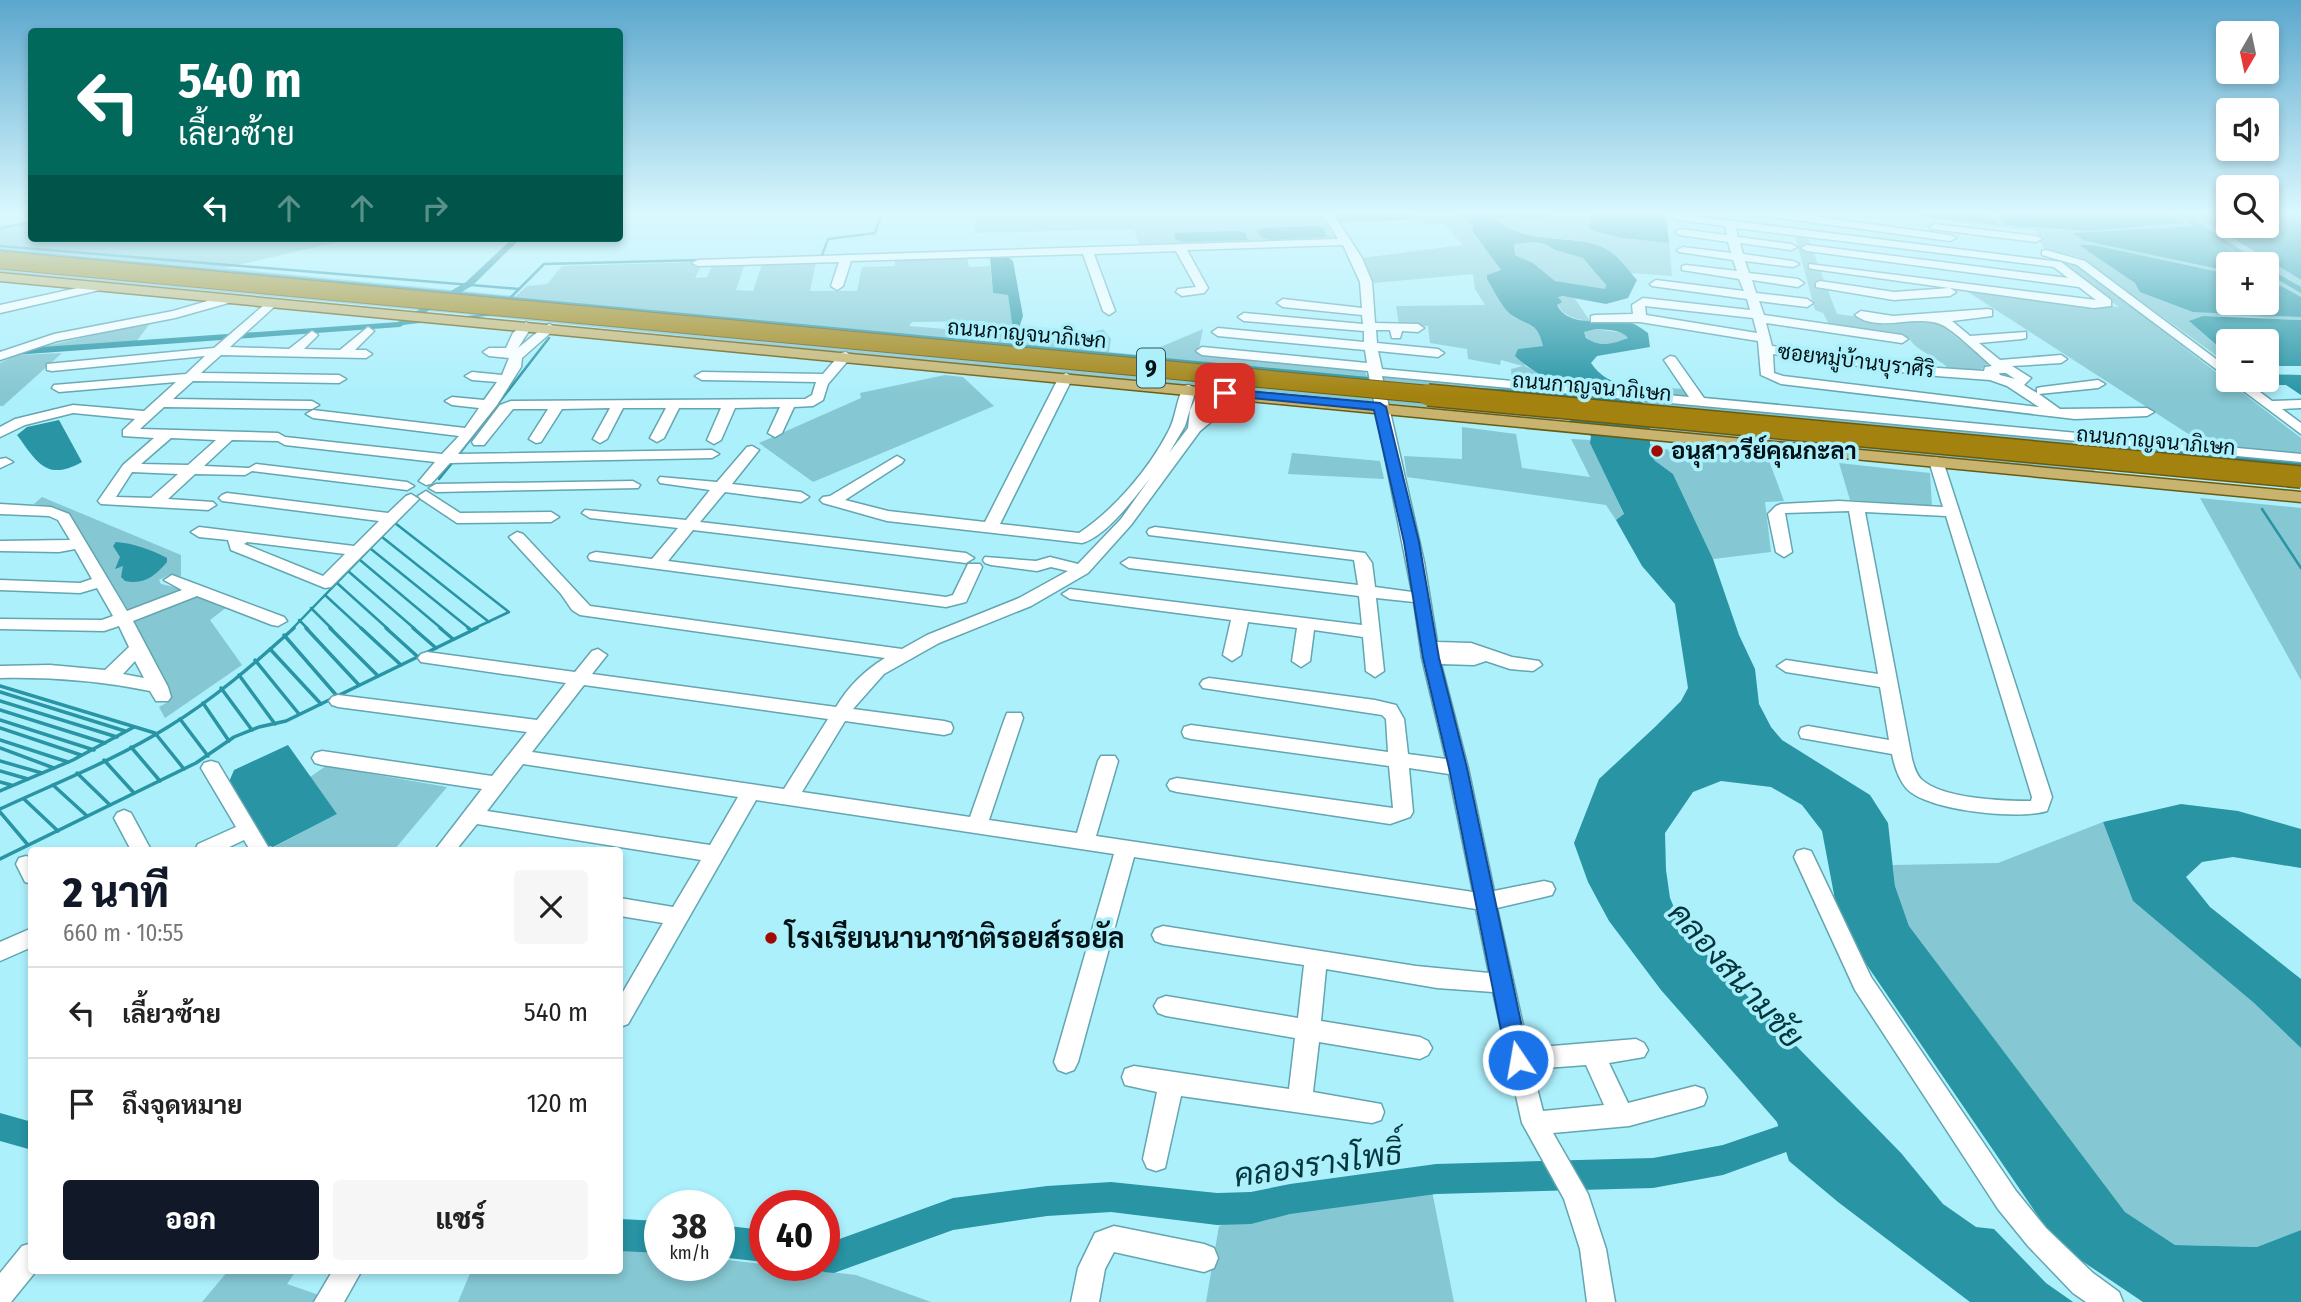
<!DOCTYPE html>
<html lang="th">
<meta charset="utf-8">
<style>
:root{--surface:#fff;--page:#f6f6f6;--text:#222;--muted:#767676;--line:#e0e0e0;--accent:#111827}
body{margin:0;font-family:"Fira Sans Condensed",Sarabun,sans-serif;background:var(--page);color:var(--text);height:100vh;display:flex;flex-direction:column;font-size:26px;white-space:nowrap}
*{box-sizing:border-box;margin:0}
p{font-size:23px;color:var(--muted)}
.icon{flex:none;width:38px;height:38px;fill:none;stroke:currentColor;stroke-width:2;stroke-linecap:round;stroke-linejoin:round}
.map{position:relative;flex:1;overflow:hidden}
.side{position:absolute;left:28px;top:847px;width:595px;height:427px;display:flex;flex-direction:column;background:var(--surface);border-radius:7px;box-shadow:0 4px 10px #0003}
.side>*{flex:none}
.hud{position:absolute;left:28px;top:28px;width:595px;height:214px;border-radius:7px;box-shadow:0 4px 10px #0003;background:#00695c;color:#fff;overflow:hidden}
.needle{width:46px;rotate:189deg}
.controls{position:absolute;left:2216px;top:21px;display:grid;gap:14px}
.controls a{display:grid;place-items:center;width:63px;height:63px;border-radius:7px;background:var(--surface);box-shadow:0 4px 10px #0003;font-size:35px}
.speed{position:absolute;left:644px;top:1190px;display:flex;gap:14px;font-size:35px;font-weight:700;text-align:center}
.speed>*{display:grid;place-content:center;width:91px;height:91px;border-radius:50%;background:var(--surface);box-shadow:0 4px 10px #0003;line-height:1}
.speed small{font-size:18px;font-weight:400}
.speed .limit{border:10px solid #d22;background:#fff;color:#111}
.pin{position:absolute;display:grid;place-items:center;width:60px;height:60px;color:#fff;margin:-30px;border-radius:14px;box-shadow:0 4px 10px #0006}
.me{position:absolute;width:77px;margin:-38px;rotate:348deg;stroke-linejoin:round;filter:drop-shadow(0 0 5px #0008)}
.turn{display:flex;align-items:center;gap:24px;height:147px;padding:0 35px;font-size:32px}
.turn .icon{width:91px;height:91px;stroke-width:2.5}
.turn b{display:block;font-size:49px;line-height:60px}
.lanes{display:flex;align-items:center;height:66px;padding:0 35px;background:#0003;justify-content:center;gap:35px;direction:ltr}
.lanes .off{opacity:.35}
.round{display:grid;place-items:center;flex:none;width:74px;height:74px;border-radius:7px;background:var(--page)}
.overview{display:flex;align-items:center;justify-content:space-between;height:119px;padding:0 35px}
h1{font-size:42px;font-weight:800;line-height:52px;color:var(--accent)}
.primary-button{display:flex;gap:14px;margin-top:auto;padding:14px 35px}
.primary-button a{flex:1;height:80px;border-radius:7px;background:var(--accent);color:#fff;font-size:28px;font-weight:800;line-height:80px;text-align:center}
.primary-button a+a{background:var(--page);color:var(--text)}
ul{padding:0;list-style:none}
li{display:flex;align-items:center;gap:21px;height:91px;padding:0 35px;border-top:2px solid var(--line)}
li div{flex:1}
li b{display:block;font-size:26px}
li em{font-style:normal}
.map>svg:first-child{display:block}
.green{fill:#85c7d2;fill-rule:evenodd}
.water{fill:#2894a4;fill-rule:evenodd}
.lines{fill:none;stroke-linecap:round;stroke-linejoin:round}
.stream-far1{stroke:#2894a4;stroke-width:2.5}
.stream{stroke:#2894a4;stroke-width:3.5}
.canal{fill:#2894a4;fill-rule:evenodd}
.river{fill:#2894a4;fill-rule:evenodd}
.minor-casing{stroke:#63a5b1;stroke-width:3}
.major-casing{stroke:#6b5b11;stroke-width:3}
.minor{fill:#fff;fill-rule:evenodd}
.major{fill:#c8b46f;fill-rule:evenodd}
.highway-bridge-far1-casing{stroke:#6b5b11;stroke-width:19;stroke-linecap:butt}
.highway-bridge-casing{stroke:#6b5b11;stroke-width:24;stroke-linecap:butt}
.highway-bridge-far1{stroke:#a4820f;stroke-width:17}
.highway-bridge{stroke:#a4820f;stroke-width:21}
.route{fill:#1a73e8;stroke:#114b97;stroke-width:2}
.poi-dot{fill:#a20a01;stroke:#acf0fc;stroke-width:2.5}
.labels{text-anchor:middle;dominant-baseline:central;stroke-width:7;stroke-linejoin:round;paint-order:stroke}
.far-street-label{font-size:21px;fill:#001216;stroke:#acf0fc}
.shield{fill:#acf0fc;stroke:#34555b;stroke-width:2}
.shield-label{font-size:23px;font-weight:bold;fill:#001216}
.poi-label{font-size:24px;font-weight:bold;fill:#001216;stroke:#acf0fc;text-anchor:start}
.near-poi-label{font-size:28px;font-weight:bold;fill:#001216;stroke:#acf0fc;text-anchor:start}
.near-water-label{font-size:32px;font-style:italic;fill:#04363d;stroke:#acf0fc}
</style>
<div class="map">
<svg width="2301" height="1302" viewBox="0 0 2301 1302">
<rect width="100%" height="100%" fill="#acf0fc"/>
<g class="green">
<polygon points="1040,212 1319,212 1338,241 1140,248 1134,229 975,233 975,214"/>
<path d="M1410 212H1453L1473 226V232L1501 270 1487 275V279C1494 290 1501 303 1509 313 1524 328 1535 313 1543 346L1518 349 1525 366 1550 379 1555 386 1512 382 1511 369 1523 366 1501 360 1500 365 1468 359 1467 349 1430 343 1428 326 1399 325 1396 306 1485 305 1475 289 1473 274 1374 283 1362 258 1463 245 1443 223C1427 225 1418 228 1410 212Z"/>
<path d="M1561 212H1590V230L1622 238 1669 243 1672 276 1631 273C1626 267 1620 257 1613 253 1574 229 1530 249 1494 217L1516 219 1558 215Z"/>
<path d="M1896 212 1997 225 1991 214 1987 212H1995L2005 225 2089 231 2182 223 2166 212H2190L2301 280V320C2266 319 2222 309 2190 322L2228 355V364L2080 257 2044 249 2036 231 1896 215ZM2195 226 2253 264H2266V273L2278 281 2266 280V303H2228V271L2085 241 2074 233Z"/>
<path d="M31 221 32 238H355L224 268 516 296 527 286 547 284 562 266 703 262 695 278 707 277 712 266 745 264 736 290 753 291 762 264 816 262 810 291H857L862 267 895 266V259L967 257 969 267 990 266 993 293 1008 295 1013 331 1011 336 1067 341 1103 329 1111 339 1109 352 1152 356 1156 349 1203 329 1198 353 1365 369 1366 375 1561 392 1387 383 1576 416 1568 419H1546L1296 394 1107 379 494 317 0 272V227ZM985 321 983 332 909 326 912 322Z"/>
<path d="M1794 232 1806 233 1837 314 1888 321 1938 323 1989 363 1979 371 1948 368C1937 357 1916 351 1909 338L1830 326 1823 313 1815 310Z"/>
<polygon points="1534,242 1545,244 1555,250 1583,258 1606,285 1604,290 1555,281 1533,263 1515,255 1514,244"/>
<polygon points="2049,256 2071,260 2301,438 2301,453 2204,444 1965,290 2119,307"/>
<path d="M1569 296 1575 299 1590 321C1575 320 1556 314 1557 297Z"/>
<polygon points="151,322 136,342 61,350 29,350"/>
<path d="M1595 329 1624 333 1628 338C1613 344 1591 352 1584 332Z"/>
<polygon points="62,353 3,406 0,406 0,363 17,355"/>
<polygon points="945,375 963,377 994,406 813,482 759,443 861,398 860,393"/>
<path d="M1635 386 1685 389 1691 397 1663 395 2070 440 2091 464 2096 474 1650 438C1651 422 1644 399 1635 386Z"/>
<polygon points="1462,427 1516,434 1522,468 1590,477 1571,439 1590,440 1624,515 1616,520 1606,505 1407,477 1404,456 1462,459"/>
<polygon points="1650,444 1660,445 1662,449 1768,458 1784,501 1765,502 1771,552 1713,559 1673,474 1654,460"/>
<polygon points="1292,453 1380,461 1384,479 1288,474"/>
<polygon points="1839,463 1930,473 1932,506 1850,500"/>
<polygon points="42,497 181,555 181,576 169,575 159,580 161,584 178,588 227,607 210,620 242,665 165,718 159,707 170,701 170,697 131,625 130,613 69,514 56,507 34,504"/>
<polygon points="2200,498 2301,508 2301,680"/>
<polygon points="326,766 447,787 394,850 268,850 337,814 310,777"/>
<polygon points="2103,822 2133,901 2254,1003 2301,1048 2301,1230 2257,1247 2175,1245 2125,1212 1909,926 1895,886 1893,865 1998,863"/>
<polygon points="1411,1189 1432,1191 1454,1302 1206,1302 1219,1226 1264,1211"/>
<polygon points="620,1241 660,1250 660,1265 719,1265 719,1259 856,1275 931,1302 458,1302 471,1271 620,1270"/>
<polygon points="228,1271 296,1271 287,1284 322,1296 318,1302 202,1302"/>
</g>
<g class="water">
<polygon points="1331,212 1410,212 1412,217 1406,220 1337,222"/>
<path d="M1453 212H1561L1540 219 1495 218C1532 251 1584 228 1615 255 1623 262 1630 272 1637 280L1628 298 1606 304 1563 296 1558 297 1562 302 1557 305C1570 330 1606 317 1629 322 1635 324 1643 329 1648 333L1650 347 1597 356 1591 363C1603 380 1615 383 1635 386L1640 393 1650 429V444L1654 460 1673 474 1713 559 1739 635 1755 669 1759 704 1771 727 1782 740 1870 795 1888 823 1895 886 1909 926 2125 1212 2175 1245 2257 1247 2301 1230V1302H2143L2082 1261 2051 1235 1860 955 1836 905 1822 831 1802 805 1771 787 1721 781 1693 792 1665 833 1666 870 1670 898 1684 931 1901 1153 1943 1204 1976 1227 1994 1229 2046 1283 2073 1302H1970L1838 1202 1789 1161 1777 1122 1661 990 1609 921 1588 882 1574 843 1599 779 1655 727 1681 701 1688 688 1675 604 1642 566 1616 520 1624 514 1590 443 1591 436 1568 419 1574 417 1386 383 1560 392C1547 376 1529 370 1515 356L1518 349 1543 346C1537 322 1531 327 1513 316 1503 310 1494 290 1487 279V275L1501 270 1473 232V226ZM1534 242 1545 244 1555 250 1583 258 1606 285 1605 289 1555 281 1533 263 1515 255 1514 244ZM1596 329C1607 330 1621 329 1628 338 1612 344 1601 348 1586 338L1584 332Z"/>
<polygon points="1590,212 1666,212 1669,243 1622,238 1590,230"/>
<polygon points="1911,212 1987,212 1998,225 1921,216"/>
<polygon points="1995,212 2166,212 2184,223 2089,231 2005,225"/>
<polygon points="2190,212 2228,212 2228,226 2266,226 2266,212 2301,212 2301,280"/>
<polygon points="1316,226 1323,228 1327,237 1270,240 1261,237 1257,231 1263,228"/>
<polygon points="2195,226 2253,264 2228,264 2228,271 2085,241 2072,233"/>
<polygon points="1238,231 1245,233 1248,240 1183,242 1176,240 1174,233"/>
<polygon points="2079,245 2093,245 2228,274 2228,303 2266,303 2266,284 2281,286 2301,297 2301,317 2193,312 2140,292 2135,283"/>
<polygon points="0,249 1368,377 1367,394 1362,397 1143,373 0,266"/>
<polygon points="1007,256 1013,261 1023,316 1019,328 1013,331 1008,295 993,293 990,257"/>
<polygon points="2203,316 2301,320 2301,366 2266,366 2266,341 2228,341 2228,355 2189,321"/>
<polygon points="2266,374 2301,375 2301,395 2286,385 2268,385 2260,380 2266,380"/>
<path d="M59 420 82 462C46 482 37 462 17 435L27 427Z"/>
<polygon points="2110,444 2301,463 2301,486 2114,454"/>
<path d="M116 542C133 543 152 550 167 558V562C155 576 144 585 125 581L121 577 123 566 115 569 120 557 113 546Z"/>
<polygon points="288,745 337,814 273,847 267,845 229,782 234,770"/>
<polygon points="2181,804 2238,811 2301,829 2301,868 2233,857 2202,862 2186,877 2210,907 2301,979 2301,1048 2254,1003 2133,901 2103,822"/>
</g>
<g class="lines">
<g class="stream-far1">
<polyline points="0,228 32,222"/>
<polyline points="0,246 519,289"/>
<polyline points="818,258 821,258 828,239 875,233 882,212"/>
<polyline points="508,300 544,264 702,260"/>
<polyline points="461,318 492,314"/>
<polyline points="400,324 426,321"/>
<polyline points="459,454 549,338"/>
<polyline points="439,479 452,463"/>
<polyline points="2262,509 2301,568"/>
<polyline points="395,523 509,612 473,629"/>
<polyline points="382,537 489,622"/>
<polyline points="371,549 470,629"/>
<polyline points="360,560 442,629"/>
<polyline points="348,571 415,629"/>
<polyline points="337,583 388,629"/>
<polyline points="325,595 362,629"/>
<polyline points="311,608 332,629"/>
<polyline points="299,620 308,629"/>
<polyline points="292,629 396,522"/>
</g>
<g class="stream">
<polyline points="306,628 359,685"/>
<polyline points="330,628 378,676"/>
<polyline points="361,628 401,665"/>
<polyline points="386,628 418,657"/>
<polyline points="413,628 436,648"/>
<polyline points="440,628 453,639"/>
<polyline points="468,628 471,630"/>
<polyline points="284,635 337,696"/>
<polyline points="270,649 321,704"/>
<polyline points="255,660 299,714"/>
<polyline points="239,675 275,724"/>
<polyline points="0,686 155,733 184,769"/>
<polyline points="221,688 252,730"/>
<polyline points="0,692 125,731"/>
<polyline points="0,701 117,737"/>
<polyline points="203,703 229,741"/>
<polyline points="0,710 105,743"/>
<polyline points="180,719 208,756"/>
<polyline points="0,720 94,750"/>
<polyline points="0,728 81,755"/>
<polyline points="0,740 68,762"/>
<polyline points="131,747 160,781"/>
<polyline points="0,748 54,768"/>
<polyline points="104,760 134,793"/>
<polyline points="0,761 42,773"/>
<polyline points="0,771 28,779"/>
<polyline points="77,773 110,805"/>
<polyline points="0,782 11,785"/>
<polyline points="53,785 87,816"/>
<polyline points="0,791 73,760 134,727"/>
<polyline points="24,799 58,831"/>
<path d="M0 809C56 783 115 760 168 727 214 699 254 664 294 628"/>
<polyline points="0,812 28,845"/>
<polyline points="0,859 196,763 234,737 259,727 286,721 477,628"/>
</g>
<g class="canal">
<polygon points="2173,212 2182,212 2263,264 2254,264"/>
<polygon points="513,238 521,238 472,286 400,327 0,356 0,350 398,322 466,282"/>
<polygon points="2266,267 2301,287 2301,293 2266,273"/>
</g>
<g class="river">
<polygon points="0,1113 32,1122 32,1150 0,1141"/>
<polygon points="1808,1116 1819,1120 1823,1130 1819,1140 1723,1175 1653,1188 1436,1194 1290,1214 1251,1224 1217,1225 1111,1212 1047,1216 953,1230 834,1273 824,1272 812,1265 824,1265 824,1240 834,1241 953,1198 1047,1186 1111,1182 1217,1193 1251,1192 1290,1184 1436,1164 1653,1158 1723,1145"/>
<polygon points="620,1219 660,1221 660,1253 620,1251"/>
<polygon points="719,1225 765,1230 765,1262 719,1257"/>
</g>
<g class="minor-casing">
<g id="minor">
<path d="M1322 212H1332L1362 258 1372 282 1375 323 1418 324 1424 328 1418 332 1402 331 1400 338H1392L1390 330H1376L1377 343 1438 349 1444 353 1438 357 1378 351 1382 369 1689 397 1664 360 1670 356 1675 357 1704 398 2301 454V462L1382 376 1424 562 1437 642 1471 643 1512 657 1539 661 1542 665 1533 671 1510 669 1486 661 1474 665 1441 664 1468 768 1494 891 1544 881 1552 883 1555 889 1552 895 1544 897 1497 908 1528 1048 1636 1039 1644 1043 1648 1050 1644 1057 1609 1063 1628 1103 1695 1086 1704 1089 1707 1097 1704 1105 1695 1108 1629 1126 1553 1133 1588 1194 1606 1249 1615 1302H1587L1580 1249 1564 1199 1522 1123 1493 992 1437 988 1326 969 1321 1021 1420 1037 1428 1041 1432 1048 1428 1055 1420 1059 1319 1042 1313 1092 1381 1104 1384 1112 1381 1120 1372 1123 1181 1096 1165 1168 1156 1171 1147 1168 1143 1159 1157 1092 1125 1085 1122 1077 1125 1069 1134 1066 1289 1089 1295 1038 1166 1016 1158 1013 1154 1006 1158 999 1166 996 1298 1018 1304 965 1163 944 1155 941 1152 935 1155 929 1163 926 1416 966 1489 973 1476 909 1134 857 1078 1062 1074 1070 1066 1073 1058 1070 1054 1062 1114 854 756 800 628 1024 620 1027V997L663 923 620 916V898L673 907 701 860 477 824 456 850H435L482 789 322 765 315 763 312 758 315 753 322 751 492 776 527 732 338 707 332 705 329 701 332 697 338 695 537 720 566 683 421 662 418 658 421 654 427 652 575 672 592 651 598 649 607 655 592 674 836 707C848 687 865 670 885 658L580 615 572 610 561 594 509 537 517 532 523 534 590 606 902 649 927 635 1019 598 1068 571 1051 567 1037 571 991 565 985 563 983 560 985 557 1036 561 1050 557 1078 564 1121 519 1151 477C1135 497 1106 537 1082 543L887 521 823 503 820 500 823 497 830 496 897 456 904 460 902 463 845 500 888 511 985 522 1059 377 1066 373 1073 377 1000 524 1079 533C1114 510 1149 469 1168 432 1176 418 1176 400 1184 386L1189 385 1196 389 1185 426 1169 453 1188 428 1190 410 1201 388 1206 387 1213 391 1203 414 1220 390 1225 389 1232 393 1218 416 1200 431 1131 525 1088 573 1031 606 939 643 884 674 853 709 944 721 951 723 953 728 951 733 944 735 845 721 802 792 970 817 1005 718 1007 713H1021L1023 718 989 820 1077 833 1098 761 1101 756H1115L1118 761 1096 836 1473 892 1449 774 1409 768 1413 812 1410 817 1390 824 1177 792 1170 790 1167 785 1170 780 1177 778 1393 808 1389 766 1191 739 1184 737 1182 732 1184 727 1191 725 1388 752 1386 719 1382 715 1203 688 1200 684 1203 680 1209 678 1375 700 1396 705 1404 719 1408 754 1446 759 1422 658 1414 602 1376 598 1384 671 1375 677 1366 671 1363 637 1314 630 1310 661 1301 667 1292 661 1297 628 1248 622 1241 655 1232 661 1223 655 1231 620 1070 599 1062 594 1070 589 1362 625 1359 596 1129 568 1121 563 1129 558 1358 585 1354 560 1149 535 1147 532 1149 529 1155 527 1365 553 1372 563 1375 587 1412 592 1368 371 1202 355 1196 351 1202 347 1367 363 1365 350 1218 336 1212 332 1218 328 1364 342V331L1244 321 1238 317 1244 313 1363 324 1362 315 1283 307 1277 303 1283 299 1362 308 1360 282 1343 245 1187 250 1208 288 1204 293 1182 296 1176 292 1178 289 1196 287 1176 251 1094 254 1115 311 1109 315 1103 311 1083 254 851 261 843 286 837 290 831 286 839 262 698 266 692 263 698 260 1338 239ZM584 685 828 719 784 789 532 752ZM523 764 738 797 710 845 487 811ZM1586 1065 1604 1105 1543 1111 1532 1069Z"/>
<polygon points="1752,212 1782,212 1950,235 1956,238 1950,241 1757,215"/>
<path d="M1677 214 2061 262 2111 300V306L2094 308 1813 269 1809 268V264L2096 300 2079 287 1807 251 1801 248 1807 245 2068 278 2054 267 1736 228 1738 237 1791 244 1797 247 1791 250 1740 243 1743 254 1793 261 1799 264 1793 267 1745 261 1749 273 1798 279 1804 283 1798 287 1752 280 1756 293 1807 299 1813 303 1807 307 1759 301 1764 315 1902 335 1908 339 1902 343 1766 323 1772 346 1923 367 1984 371 1985 367 1992 366C1980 356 1953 329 1940 324 1915 314 1878 333 1855 315L1861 311 1893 316 1988 309 1992 310V316L1952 321 1970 336 2026 332V338L2022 339 1979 343 2000 360 2061 355 2067 359 2061 363 2012 366 2031 378 2024 385 2037 393V388L2042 387 2098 380 2105 384 2098 388 2039 394 2060 409 2147 408 2154 412 2147 416 2075 419 1781 384 1761 375 1758 341 1640 322H1591V316L1595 315 1633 314 1632 305 1643 298 1750 310 1747 299 1652 286 1650 284 1656 280 1744 291 1739 279 1682 270V266L1686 265 1737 271 1733 260 1679 252 1677 250 1683 247 1731 253 1728 242 1680 235 1675 232 1680 229 1727 235 1725 226 1673 219V215ZM1645 306 1753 318 1757 333 1646 315ZM1773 354 1923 375 1990 380 2007 386 2039 407 1783 376 1774 373ZM1999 373H2006L2015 379 2000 375Z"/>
<polygon points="1935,224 2036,236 2042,239 2036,242 1931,229 1930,227"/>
<polygon points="2046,250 2085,261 2228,368 2228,378 2077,265 2042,255 2042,251"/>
<polygon points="1820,281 1894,292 1950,288 1956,292 1950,296 1894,300 1816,287 1816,283"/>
<polygon points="100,283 106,287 104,289 0,313 0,305"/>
<polygon points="228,295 232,296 232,302 175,318 57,341 0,360 0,352 54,334 173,311"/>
<path d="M271 299 275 300V306L230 347 289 349 312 331 318 335 304 349 340 350 368 327 374 331 355 350H366L372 354 366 358 221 355 201 373 339 375 346 379 339 383 193 381 173 399 312 401 319 405 312 409 164 407 140 429 278 433 285 437 442 454 459 436 313 418 306 414 313 410 465 428 479 408 452 405 445 401 452 397 484 400 497 382 472 380 465 376 472 372 502 375 509 358 489 356 483 352 489 348H506L513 333 526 322 532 326 518 348 546 325 550 324 556 328 522 358 521 367 497 405 458 454 712 450 719 454 712 458 450 463 431 484 426 485 419 481 435 462 285 445 278 441 232 440 204 466 249 468 256 464 407 482 414 486 407 490 252 471 245 475 195 474 168 499 213 502 216 505 208 510 101 504 98 501 123 465 154 438 123 436V430L135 419 73 413 25 425 0 437V427L15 419 73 405 144 411 176 382 59 392 52 388 54 385 186 374 205 356 52 371 47 370V364L214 348ZM171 438 216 440 188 465 141 464ZM132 472 178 474 151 498 116 497Z"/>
<polygon points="846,352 852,356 828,384 823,400 813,406 794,407 782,433 775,437 768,433 780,407 735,408 721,440 714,444 707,440 721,408 679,408 664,438 657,442 650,438 666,408 623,408 607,439 600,443 593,439 610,408 562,409 541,442 536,443 529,439 548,409 513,409 484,445 474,445 472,442 500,405 511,401 805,399 812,395 816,382 702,380 695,376 702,372 823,374 841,353"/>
<polygon points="2229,380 2244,380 2272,401 2301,400 2301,408 2282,409 2301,423 2301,434"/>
<polygon points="752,446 759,450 732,484 801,492 809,497 801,502 725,492 700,522 966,553 974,558 966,563 693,530 668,561 946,597 953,595 968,564 980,564 982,567 966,602 946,607 590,560 588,557 590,554 596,552 652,559 678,528 590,518 582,513 585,510 686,520 710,490 660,483 658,480 660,477 717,482 747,447"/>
<path d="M1936 457 1943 461 2052 797 2047 811C2019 820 1928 811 1907 789 1899 780 1894 765 1892 754L1801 738 1799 733 1801 728 1808 726 1889 740 1880 687 1786 672 1777 666 1786 660 1878 674 1849 511 1785 513 1792 552 1784 557 1776 552 1768 514 1776 506 1781 504 1839 501 1943 507 1929 461ZM1865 512 1946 516 2032 797 2031 801C2004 801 1942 799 1921 779 1916 774 1914 766 1912 759Z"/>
<polygon points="6,458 13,462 0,468 0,459"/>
<polygon points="633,481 640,485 638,488 436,492 429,488 436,484"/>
<polygon points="426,491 460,513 551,512 559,517 551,522 457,523 421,499 418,496"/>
<path d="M227 493 388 513 406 496 411 494 419 499 331 587 325 588 231 550 228 540 199 537 191 532 199 527 354 546 379 521 222 501 219 498 222 495ZM247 542 345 554 323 576 244 544Z"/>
<path d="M0 504 51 507 69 514 127 611 182 590 164 580 172 575 284 617 287 621 278 626 272 625 197 596 133 621 168 687 171 697 168 701H156L150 691C100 681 52 677 0 678V666L50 665 105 670 129 647 119 626 104 631 0 629V619L102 620 113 616 97 588 80 593 0 590V580L80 583 92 579 75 549 59 552 0 551V541L70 540 58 520 49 516 0 514ZM135 661 144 678 123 674Z"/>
<polygon points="211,761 218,763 270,850 250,850 244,840 223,850 195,850 198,844 236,827 201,768 204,763"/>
<polygon points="124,810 131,813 151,850 131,850 114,818 117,813"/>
<polygon points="1804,849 1811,851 1814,857 1871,977 2016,1191 2046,1228 2093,1273 2119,1292 2123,1302 2086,1302 2073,1293 2028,1246 1998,1209 1855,990 1794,857 1797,851"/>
<polygon points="26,856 32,858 32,884 25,882 16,864 19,858"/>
<polygon points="32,928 32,947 0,961 0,942"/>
<polygon points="1114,1226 1204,1244 1214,1248 1218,1258 1214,1268 1204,1272 1114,1252 1105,1269 1099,1302 1071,1302 1078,1268 1095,1233"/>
<polygon points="32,1243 32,1270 37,1270 11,1302 0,1302 0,1273 22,1246"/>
<polygon points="333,1270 362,1270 344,1302 314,1302"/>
</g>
</g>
<g class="major-casing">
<polygon id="major" points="0,273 2301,492 2301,502 0,281"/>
</g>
<use href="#minor" class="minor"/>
<use href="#major" class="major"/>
<g class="highway-bridge-far1-casing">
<polyline id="highway-bridge-far1" points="0,260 1446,396"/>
</g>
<g class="highway-bridge-casing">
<polyline id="highway-bridge" points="1428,395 2301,477"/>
</g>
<use href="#highway-bridge-far1" class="highway-bridge-far1"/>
<use href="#highway-bridge" class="highway-bridge"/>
</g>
<linearGradient id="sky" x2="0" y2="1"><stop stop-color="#5ba7cd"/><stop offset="0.54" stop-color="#daf8fe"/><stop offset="1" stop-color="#daf8fe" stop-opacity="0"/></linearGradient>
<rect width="2301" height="395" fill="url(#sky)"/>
<polygon class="route" points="1225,389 1380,403 1386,407 1419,542 1439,658 1467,768 1529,1060 1526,1067 1518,1070 1510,1067 1507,1060 1449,768 1423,658 1404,542 1374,410 1220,395 1219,393"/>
<g class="poi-dot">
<circle cx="1657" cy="451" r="7"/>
<circle cx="771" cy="938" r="7"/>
</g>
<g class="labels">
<g class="far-street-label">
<text transform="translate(1027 334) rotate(5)">ถนนกาญจนาภิเษก</text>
<text transform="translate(1856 361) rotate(7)">ซอยหมู่บ้านบุราศิริ</text>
<text transform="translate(1592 387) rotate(5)">ถนนกาญจนาภิเษก</text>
<text transform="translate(2156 441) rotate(5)">ถนนกาญจนาภิเษก</text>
</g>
<rect class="shield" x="1137" y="348.5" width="28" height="39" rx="5"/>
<g class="shield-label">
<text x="1151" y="368">9</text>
</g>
<g class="poi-label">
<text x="1671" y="451">อนุสาวรีย์คุณกะลา</text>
</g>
<g class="near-poi-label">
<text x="785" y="938">โรงเรียนนานาชาติรอยส์รอยัล</text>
</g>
<g class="near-water-label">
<text transform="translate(1736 975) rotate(48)">คลองสนามชัย</text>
<text transform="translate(1318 1164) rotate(-8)">คลองรางโพธิ์</text>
</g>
</g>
</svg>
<div class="controls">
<a><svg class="needle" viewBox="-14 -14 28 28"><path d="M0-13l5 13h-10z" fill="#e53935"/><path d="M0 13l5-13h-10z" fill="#767676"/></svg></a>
<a><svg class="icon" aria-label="sound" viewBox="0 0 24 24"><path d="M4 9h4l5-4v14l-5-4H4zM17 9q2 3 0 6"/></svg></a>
<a><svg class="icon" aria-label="search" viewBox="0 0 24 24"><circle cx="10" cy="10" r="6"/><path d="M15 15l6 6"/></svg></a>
<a>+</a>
<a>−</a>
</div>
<div class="speed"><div>38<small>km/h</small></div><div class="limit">40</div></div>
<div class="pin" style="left:1225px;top:393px;background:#d93025"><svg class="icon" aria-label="arrive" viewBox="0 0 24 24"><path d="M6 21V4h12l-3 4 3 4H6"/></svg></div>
<svg class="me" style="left:1518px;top:1060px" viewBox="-20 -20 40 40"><circle r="17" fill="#1a73e8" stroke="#fff" stroke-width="3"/><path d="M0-11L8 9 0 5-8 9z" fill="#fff"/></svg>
<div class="hud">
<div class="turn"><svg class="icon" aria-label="left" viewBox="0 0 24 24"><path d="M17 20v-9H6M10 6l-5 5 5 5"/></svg><div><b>540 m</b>เลี้ยวซ้าย</div></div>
<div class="lanes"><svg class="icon" aria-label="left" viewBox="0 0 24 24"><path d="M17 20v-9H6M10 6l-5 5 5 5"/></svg><svg class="icon off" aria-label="ahead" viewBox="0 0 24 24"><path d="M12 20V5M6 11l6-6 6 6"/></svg><svg class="icon off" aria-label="ahead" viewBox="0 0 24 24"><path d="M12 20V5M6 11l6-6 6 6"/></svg><svg class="icon off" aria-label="right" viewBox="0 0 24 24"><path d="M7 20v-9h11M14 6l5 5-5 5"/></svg></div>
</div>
<section class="side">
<div class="overview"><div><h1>2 นาที</h1><p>660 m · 10:55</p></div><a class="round"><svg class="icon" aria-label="close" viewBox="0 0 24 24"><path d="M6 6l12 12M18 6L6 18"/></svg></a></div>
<ul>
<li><svg class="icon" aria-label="left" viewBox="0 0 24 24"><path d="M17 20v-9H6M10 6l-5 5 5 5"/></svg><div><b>เลี้ยวซ้าย</b></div><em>540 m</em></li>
<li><svg class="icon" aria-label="arrive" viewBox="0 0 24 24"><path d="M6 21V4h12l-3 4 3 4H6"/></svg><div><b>ถึงจุดหมาย</b></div><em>120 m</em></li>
</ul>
<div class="primary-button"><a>ออก</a><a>แชร์</a></div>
</section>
</div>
